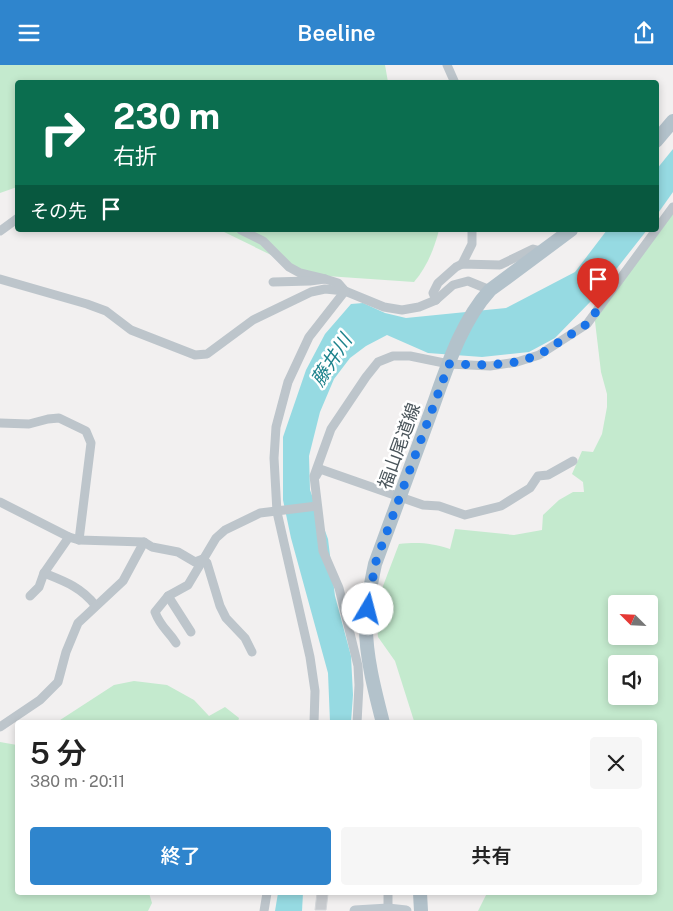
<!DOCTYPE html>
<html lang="ja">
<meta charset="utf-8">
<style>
:root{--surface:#fff;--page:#f6f6f6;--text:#222;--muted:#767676;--accent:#2f85cd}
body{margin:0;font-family:"Public Sans","Noto Sans JP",sans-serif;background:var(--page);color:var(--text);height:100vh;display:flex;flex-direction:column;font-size:19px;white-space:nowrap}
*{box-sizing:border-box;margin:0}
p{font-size:16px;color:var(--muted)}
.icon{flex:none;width:28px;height:28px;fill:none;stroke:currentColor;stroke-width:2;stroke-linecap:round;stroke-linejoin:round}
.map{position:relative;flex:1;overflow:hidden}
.details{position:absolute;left:15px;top:655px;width:642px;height:175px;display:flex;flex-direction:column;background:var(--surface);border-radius:5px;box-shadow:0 2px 8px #0003}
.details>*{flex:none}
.top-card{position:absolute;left:15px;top:15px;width:644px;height:152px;border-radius:5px;box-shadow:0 2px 8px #0003;background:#0b6e4f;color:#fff;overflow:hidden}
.needle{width:32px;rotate:294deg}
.tools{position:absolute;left:608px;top:530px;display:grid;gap:10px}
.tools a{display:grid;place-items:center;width:50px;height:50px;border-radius:5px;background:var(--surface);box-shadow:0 2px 8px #0003;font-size:25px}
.pin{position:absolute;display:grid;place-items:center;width:42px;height:42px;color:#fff;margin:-51px -21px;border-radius:50% 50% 50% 0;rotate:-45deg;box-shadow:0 0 5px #0007}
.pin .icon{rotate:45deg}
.me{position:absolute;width:55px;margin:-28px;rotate:8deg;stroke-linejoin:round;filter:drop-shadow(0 0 4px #0008)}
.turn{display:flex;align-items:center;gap:18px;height:105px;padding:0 15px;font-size:22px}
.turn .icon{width:65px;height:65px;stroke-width:2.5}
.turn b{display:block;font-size:35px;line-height:42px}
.then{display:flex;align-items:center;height:48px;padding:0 15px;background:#0003;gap:10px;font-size:19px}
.round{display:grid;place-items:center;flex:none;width:52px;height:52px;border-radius:5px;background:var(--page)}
.head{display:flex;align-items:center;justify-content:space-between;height:85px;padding:0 15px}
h1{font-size:30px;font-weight:600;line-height:38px}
.cta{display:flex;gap:10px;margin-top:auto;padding:10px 15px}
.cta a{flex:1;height:58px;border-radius:5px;background:var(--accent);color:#fff;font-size:20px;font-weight:600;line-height:58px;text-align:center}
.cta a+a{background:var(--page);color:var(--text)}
header{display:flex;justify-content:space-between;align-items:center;height:65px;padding:0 15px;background:var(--accent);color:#fff;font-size:22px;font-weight:600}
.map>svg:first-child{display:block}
.green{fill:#c4eace;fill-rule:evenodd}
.water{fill:#96dae2}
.building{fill:#c8cbcf;stroke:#d4d7da}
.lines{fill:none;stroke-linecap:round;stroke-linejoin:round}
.street{stroke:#bdc5cb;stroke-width:9}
.secondary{stroke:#bec8cf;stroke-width:11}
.primary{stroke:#b3c2cb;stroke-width:14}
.route{stroke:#1a73e8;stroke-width:9;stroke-dasharray:0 16.2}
.labels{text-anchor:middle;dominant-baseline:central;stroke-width:5;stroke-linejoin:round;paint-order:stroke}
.street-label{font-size:18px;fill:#4a555b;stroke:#fff}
.water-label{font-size:19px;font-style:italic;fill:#1d828c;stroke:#fff}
</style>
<header><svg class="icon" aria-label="menu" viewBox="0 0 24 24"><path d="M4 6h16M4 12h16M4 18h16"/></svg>Beeline<svg class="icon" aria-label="share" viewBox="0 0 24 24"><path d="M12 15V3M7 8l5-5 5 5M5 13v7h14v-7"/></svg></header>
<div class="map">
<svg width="673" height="846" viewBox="0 0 673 846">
<rect width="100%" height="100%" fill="#f2f0f0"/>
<g class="green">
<polygon points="0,0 385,0 388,17 18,18 17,122 0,128"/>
<path d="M673 142V846H478L487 828H655V658L414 656 395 596 378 572 376 548 383 521 399 479C418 477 432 478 450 484L455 464 514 470 542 465 543 450 559 435 573 427H584L583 417 572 409 582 386 593 387 602 369 607 342V329L601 307 594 248ZM616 539H649V571H616ZM616 599H649V631H616Z"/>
<path d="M220 165H439C434 184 427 202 414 217L312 210Z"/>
<polygon points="134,616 167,620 194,635 209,651 225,642 239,653 238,657 57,657 114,620"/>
<polygon points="0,677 17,680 18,828 149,828 152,838 148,846 0,846"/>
</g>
<g class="water">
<polygon points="673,84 673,127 656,151 656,105"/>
<polygon points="607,165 647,165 592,235 555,273 529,287 482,292 428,288 387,270 366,281 350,293 334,314 320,347 309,391 310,425 328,474 335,531 351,591 353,630 351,657 330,657 328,608 291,473 283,435 283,372 306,305 325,269 351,239 363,238 385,248 406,253 506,243 575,207"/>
<polygon points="278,828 303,828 302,846 275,846"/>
</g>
<polygon class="building" points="317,828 328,829 326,845 315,845"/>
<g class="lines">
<g class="street">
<polyline points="447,0 455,18"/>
<polyline points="241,165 263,176 289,202 300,208 325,214"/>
<polyline points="0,166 18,153"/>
<polyline points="462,199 472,179 472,165"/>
<polyline points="0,214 87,239 106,246 131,265 195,290 207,289 253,255 311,227 325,224 345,226 384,242 402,245 419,242 436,235 453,220 468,216 490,225"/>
<polyline points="273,217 310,216 325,214 338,218 345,226"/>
<polyline points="436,235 433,228 438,218 456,202 462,199 500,200 533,184 541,186"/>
<polyline points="0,358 29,359 48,354 59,353 86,366 91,378 79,475"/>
<polyline points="316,411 320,404 423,440 439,441 465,450 501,441 530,423 538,411 548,410 573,396"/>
<polyline points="0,437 69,472 79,475 144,477 152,482 178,487 195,497 203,494"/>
<polyline points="203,494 207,498 220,541 226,553 245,573 252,587"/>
<path d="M44 508C64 516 81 522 95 540"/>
<polyline points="30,531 39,522 44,508 69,472"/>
<polyline points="168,531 191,567"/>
<path d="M176 578C168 565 161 563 155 547L168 531 188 520 216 473 225 465 260 448 317 441"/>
<polyline points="314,658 315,626 310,592 277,447 274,393 276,362 288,317 309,272 345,226"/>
<polyline points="357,658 359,620 358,601 339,523 323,486 314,411 331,364 366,312 378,297 393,291 410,291 449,299 490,301 517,297 539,290 587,259 673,142"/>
<polyline points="0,662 40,635 58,617 66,587 78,558 123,516 144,477"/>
<polyline points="388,828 388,844"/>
<polyline points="264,846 267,828"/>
</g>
<polyline class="secondary" points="355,846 388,844 406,846"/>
<g class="primary">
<polyline points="656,76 673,56"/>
<path d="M383 658C375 627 365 589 366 557 367 537 371 518 375 499 393 450 411 401 429 352 445 309 459 259 490 225L571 165"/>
<polyline points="420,828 421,846"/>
</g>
</g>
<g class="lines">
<polyline class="route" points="368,544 375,499 449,299 490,300 517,297 539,290 587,259 598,244"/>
</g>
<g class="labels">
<g class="street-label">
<text transform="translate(399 381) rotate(-70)">福山尾道線</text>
</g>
<g class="water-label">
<text transform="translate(331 295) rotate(-57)">藤井川</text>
</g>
</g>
</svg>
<div class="tools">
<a><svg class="needle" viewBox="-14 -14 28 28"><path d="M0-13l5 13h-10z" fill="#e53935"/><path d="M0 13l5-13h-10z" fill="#767676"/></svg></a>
<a><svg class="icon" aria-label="sound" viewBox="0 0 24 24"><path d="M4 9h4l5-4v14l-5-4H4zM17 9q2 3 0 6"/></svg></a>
</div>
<div class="pin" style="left:598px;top:244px;background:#d93025"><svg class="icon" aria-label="arrive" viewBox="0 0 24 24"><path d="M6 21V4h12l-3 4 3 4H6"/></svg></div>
<svg class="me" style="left:368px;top:544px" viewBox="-20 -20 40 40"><circle r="19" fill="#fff"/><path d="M0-13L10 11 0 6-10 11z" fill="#1a73e8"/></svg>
<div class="top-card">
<div class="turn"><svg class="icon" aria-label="right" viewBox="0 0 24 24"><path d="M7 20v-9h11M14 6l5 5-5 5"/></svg><div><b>230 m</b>右折</div></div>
<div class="then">その先<svg class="icon" aria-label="arrive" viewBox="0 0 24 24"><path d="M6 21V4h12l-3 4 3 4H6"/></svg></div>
</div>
<section class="details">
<div class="head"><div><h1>5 分</h1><p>380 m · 20:11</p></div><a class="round"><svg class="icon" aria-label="close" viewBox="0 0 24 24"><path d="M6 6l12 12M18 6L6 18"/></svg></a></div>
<div class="cta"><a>終了</a><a>共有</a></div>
</section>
</div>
